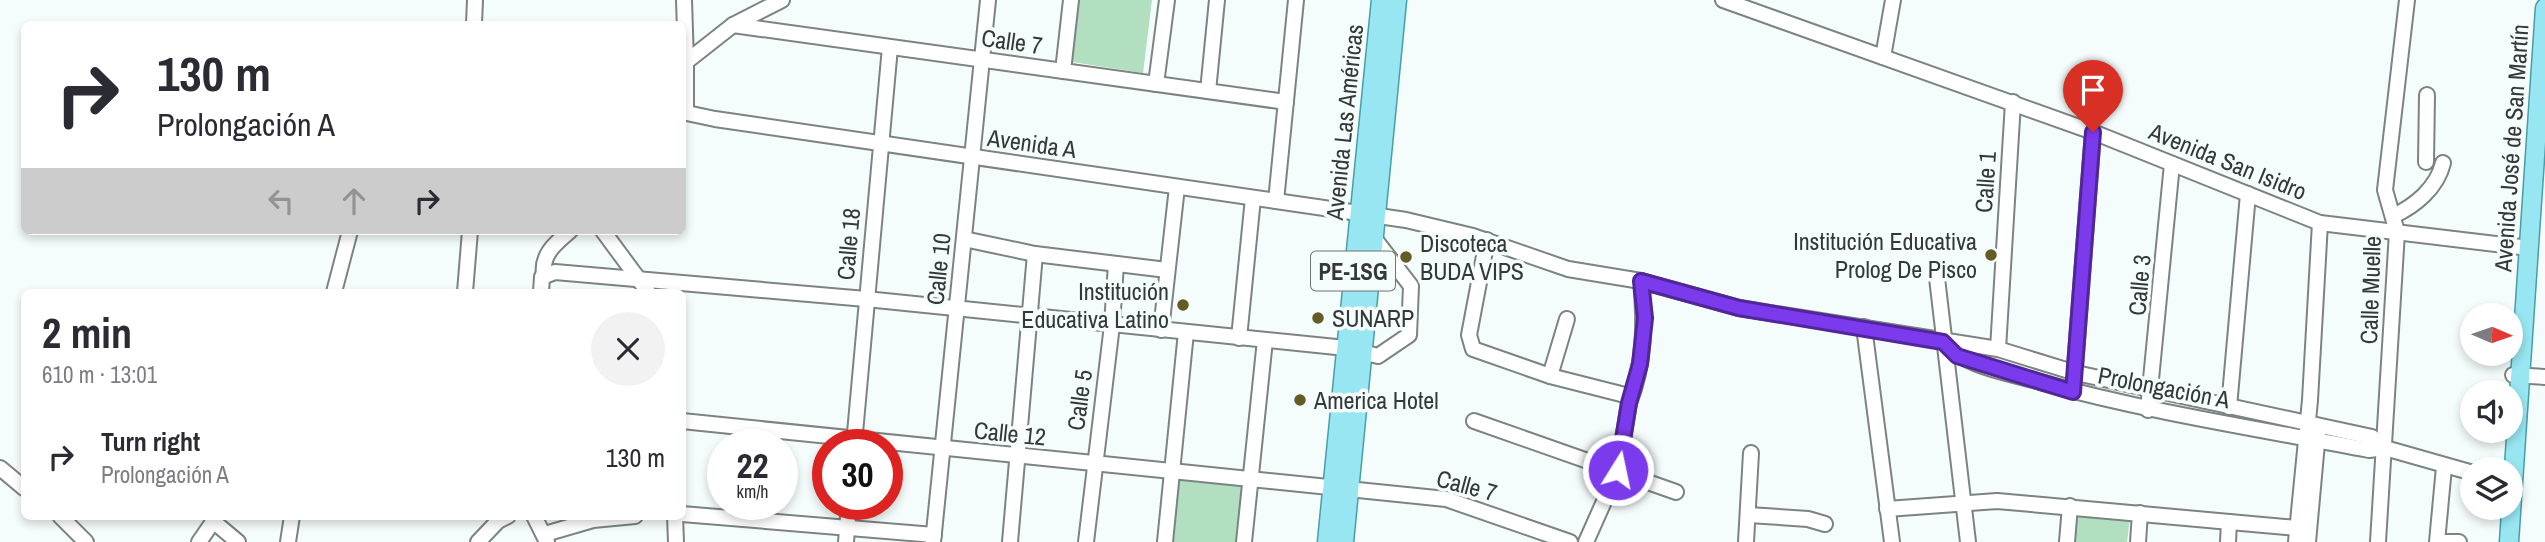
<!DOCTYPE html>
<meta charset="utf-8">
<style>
:root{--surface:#fff;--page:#f2f2f3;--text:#2b2b33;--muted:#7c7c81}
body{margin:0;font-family:"Archivo Narrow",sans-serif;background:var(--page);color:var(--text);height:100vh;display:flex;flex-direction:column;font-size:26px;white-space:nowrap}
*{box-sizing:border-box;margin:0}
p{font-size:23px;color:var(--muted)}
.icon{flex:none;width:38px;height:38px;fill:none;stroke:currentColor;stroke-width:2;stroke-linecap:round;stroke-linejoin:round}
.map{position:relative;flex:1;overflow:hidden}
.details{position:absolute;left:21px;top:289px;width:665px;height:231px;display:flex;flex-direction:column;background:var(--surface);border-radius:10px;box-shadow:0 4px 10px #0003}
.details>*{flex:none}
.hud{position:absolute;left:21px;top:21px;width:665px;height:214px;border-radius:10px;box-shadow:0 4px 10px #0003;background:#fff;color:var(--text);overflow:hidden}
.needle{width:46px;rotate:92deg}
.controls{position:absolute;left:2460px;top:303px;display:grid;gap:14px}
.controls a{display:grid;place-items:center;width:63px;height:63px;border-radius:50%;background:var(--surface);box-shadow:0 4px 10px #0003;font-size:35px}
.speed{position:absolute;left:707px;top:429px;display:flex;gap:14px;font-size:35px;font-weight:700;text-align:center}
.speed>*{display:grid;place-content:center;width:91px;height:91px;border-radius:50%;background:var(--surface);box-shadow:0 4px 10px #0003;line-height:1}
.speed small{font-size:18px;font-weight:400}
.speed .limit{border:10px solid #d22;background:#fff;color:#111}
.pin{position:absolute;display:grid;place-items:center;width:60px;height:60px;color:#fff;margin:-72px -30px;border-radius:50% 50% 50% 0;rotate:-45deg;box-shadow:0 0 7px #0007}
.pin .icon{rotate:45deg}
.me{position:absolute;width:77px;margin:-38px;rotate:10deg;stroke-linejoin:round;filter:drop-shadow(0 0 5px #0008)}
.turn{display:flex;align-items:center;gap:24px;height:147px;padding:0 21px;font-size:32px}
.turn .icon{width:91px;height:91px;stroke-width:2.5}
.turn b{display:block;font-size:49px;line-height:60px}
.lanes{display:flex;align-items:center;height:66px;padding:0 21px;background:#0003;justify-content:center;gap:35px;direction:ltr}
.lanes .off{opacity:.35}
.round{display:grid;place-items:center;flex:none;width:74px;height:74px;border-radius:37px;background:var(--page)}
.headline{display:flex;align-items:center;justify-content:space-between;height:119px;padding:0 21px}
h1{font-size:42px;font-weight:700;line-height:52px}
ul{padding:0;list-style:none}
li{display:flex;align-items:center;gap:21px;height:98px;padding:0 21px}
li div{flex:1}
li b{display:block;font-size:26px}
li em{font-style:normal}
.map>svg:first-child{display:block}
.green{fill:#b2dfbf}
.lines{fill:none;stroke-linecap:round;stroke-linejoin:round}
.minor-casing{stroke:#7c8382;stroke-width:18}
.major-casing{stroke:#479ea9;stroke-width:21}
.minor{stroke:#fff;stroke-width:14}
.major{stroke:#97e6f1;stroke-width:18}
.route-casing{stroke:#51269a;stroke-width:18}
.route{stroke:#7c3aed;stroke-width:12}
.poi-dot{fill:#645b27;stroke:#f5fdfc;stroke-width:2.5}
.labels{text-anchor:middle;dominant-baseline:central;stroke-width:7;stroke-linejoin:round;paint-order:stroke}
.shield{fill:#f5fdfc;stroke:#6f7372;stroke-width:2}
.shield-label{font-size:23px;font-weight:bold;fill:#353837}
.street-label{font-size:24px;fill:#353837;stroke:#f5fdfc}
.poi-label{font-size:24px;fill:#353837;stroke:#f5fdfc;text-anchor:start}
</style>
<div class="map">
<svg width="2545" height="542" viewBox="0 0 2545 542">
<rect width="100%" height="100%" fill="#f5fdfc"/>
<g class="green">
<polygon points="1079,0 1152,0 1143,73 1072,62"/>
<polygon points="1178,480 1242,484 1236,542 1172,542"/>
<polygon points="2075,514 2130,518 2127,542 2073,542"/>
</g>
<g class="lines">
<g class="minor-casing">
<g id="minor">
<polyline points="1723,0 2093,132 2320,223 2529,248"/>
<polyline points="474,24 475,0"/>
<polyline points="733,25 1286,102"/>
<polyline points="1883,57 1893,0"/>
<polyline points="682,67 686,62 684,0"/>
<polyline points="1063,71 1071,0"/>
<polyline points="1156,84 1167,0"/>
<polyline points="1208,91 1217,0"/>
<polyline points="682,112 715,119 1406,220 1473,236 1568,269 1641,281 1739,308 1998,349 2076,373 2372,437 2385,448 2473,473"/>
<polyline points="686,112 686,62 733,25 782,0"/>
<polyline points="2426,162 2427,95"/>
<polyline points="1276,201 1296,0"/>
<path d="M2393 216C2415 206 2437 188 2443 163"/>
<polyline points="603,231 648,292"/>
<polyline points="964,239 1035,254 1167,270"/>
<polyline points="1487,240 1469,335 1473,349 1550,376 1621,394 1627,397 1629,403 1618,470 1586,542"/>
<path d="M544 275C541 254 556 243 570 231"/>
<polyline points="1937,278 1968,542"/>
<polyline points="334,292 350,231"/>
<polyline points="465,292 470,231"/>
<polyline points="541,292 542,277 555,272 866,299 1346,348 1378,356 1409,335 1411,286 1374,238"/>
<polyline points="1864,327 1892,542"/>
<polyline points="1161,330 1177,187"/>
<polyline points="1239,338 1253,198"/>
<path d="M1943 343C1969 368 2007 372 2040 382 2148 412 2259 429 2369 450L2385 448"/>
<polyline points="1998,349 2013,102"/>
<polyline points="2513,375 2545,377"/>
<polyline points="1550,376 1567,319"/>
<polyline points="2074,381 2093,132"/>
<path d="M1629 403C1645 363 1645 323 1641 281"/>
<polyline points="2229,407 2248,194"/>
<polyline points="2148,410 2172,164"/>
<polyline points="682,421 1446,499 1570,542"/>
<polyline points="1474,421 1676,492"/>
<polyline points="854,444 890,47"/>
<polyline points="0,468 24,488"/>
<polyline points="1887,509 1997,501 2297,528"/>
<polyline points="682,514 934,535"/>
<polyline points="1749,515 1808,519 1825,524"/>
<polyline points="60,516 86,542"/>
<polyline points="534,516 547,542"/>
<polyline points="675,516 676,542"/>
<polyline points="213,521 238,542"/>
<polyline points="545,534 593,520 635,516"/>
<polyline points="199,542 217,516"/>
<polyline points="288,542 292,516"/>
<polyline points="478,542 498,521 508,516"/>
<polyline points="846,542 849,504"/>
<polyline points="933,542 988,0"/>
<polyline points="1010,542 1035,254"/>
<polyline points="1086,542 1112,325 1116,264"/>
<polyline points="1165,542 1186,332"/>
<polyline points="1244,542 1265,340"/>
<polyline points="1746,542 1751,453"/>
<polyline points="2067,542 2070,506"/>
<polyline points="2138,542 2140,513"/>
<polyline points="2228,542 2229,522"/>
<polyline points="2296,542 2310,400 2320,223"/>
<polyline points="2308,542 2318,432"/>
<polyline points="2378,542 2397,232 2385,190 2407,0"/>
<polyline points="2437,542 2444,467"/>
<polyline points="2439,542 2459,542"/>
</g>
</g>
<g class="major-casing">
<g id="major">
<polyline points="1327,542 1381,0"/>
<polyline points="1344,542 1397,0"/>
<polyline points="2509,542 2545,8"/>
</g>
</g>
<use href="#minor" class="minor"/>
<use href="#major" class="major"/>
</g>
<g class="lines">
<g class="route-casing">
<polyline id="route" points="1618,470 1629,403 1640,364 1645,318 1641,281 1739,308 1943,342 1957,356 2073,392 2093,132"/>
</g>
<use href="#route" class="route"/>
</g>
<g class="poi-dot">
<circle cx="1991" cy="255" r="7"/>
<circle cx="1406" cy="257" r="7"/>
<circle cx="1183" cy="305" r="7"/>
<circle cx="1318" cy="318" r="7"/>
<circle cx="1300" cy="400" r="7"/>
</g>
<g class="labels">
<rect class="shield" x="1311" y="251.5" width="84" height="39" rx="5"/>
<g class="shield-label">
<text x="1353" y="271">PE-1SG</text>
</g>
<g class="street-label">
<text transform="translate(1012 41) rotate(8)">Calle 7</text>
<text transform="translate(1344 122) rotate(-84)">Avenida Las Américas</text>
<text transform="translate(1032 143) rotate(8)">Avenida A</text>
<text transform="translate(2511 148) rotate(-86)">Avenida José de San Martín</text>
<text transform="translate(2228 161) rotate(22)">Avenida San Isidro</text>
<text transform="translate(1985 182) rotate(-86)">Calle 1</text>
<text transform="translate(848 244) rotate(-85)">Calle 18</text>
<text transform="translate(938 269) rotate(-84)">Calle 10</text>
<text transform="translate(2139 285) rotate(-85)">Calle 3</text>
<text transform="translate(2370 290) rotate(-88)">Calle Muelle</text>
<text transform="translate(2164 387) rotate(11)">Prolongación A</text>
<text transform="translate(1079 400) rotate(-82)">Calle 5</text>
<text transform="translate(1010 433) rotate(6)">Calle 12</text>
<text transform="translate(1467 485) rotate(15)">Calle 7</text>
</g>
<g class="poi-label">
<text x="1977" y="241" text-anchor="end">Institución Educativa<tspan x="1977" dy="28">Prolog De Pisco</tspan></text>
<text x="1420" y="243">Discoteca<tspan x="1420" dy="28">BUDA VIPS</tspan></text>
<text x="1169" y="291" text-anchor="end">Institución<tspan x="1169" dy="28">Educativa Latino</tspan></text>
<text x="1332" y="318">SUNARP</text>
<text x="1314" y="400">America Hotel</text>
</g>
</g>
</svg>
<div class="controls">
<a><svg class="needle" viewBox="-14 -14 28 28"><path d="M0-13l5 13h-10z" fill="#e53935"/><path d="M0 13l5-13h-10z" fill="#7c7c81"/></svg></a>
<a><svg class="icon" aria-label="sound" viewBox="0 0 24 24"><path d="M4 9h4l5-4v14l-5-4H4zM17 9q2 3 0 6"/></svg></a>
<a><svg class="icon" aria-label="layers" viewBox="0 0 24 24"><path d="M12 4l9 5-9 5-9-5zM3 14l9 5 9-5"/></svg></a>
</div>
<div class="speed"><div>22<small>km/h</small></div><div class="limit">30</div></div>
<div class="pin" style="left:2093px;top:132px;background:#d93025"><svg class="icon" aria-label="arrive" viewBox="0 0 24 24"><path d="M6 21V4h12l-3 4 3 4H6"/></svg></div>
<svg class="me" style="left:1618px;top:470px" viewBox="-20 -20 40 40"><circle r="17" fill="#7c3aed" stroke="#fff" stroke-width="3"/><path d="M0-11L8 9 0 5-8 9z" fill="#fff"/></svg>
<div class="hud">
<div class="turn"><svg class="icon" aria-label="right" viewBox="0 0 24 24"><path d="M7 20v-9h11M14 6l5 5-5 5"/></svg><div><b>130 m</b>Prolongación A</div></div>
<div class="lanes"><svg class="icon off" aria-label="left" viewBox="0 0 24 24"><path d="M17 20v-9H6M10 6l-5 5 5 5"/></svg><svg class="icon off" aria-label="ahead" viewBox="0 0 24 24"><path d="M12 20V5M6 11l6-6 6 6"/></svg><svg class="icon" aria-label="right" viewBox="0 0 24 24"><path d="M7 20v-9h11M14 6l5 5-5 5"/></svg></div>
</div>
<section class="details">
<div class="headline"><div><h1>2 min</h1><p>610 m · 13:01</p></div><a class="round"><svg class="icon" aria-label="close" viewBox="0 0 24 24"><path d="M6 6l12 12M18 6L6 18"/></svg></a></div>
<ul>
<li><svg class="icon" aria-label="right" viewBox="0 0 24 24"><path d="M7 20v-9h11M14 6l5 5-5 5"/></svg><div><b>Turn right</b><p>Prolongación A</p></div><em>130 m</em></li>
</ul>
</section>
</div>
